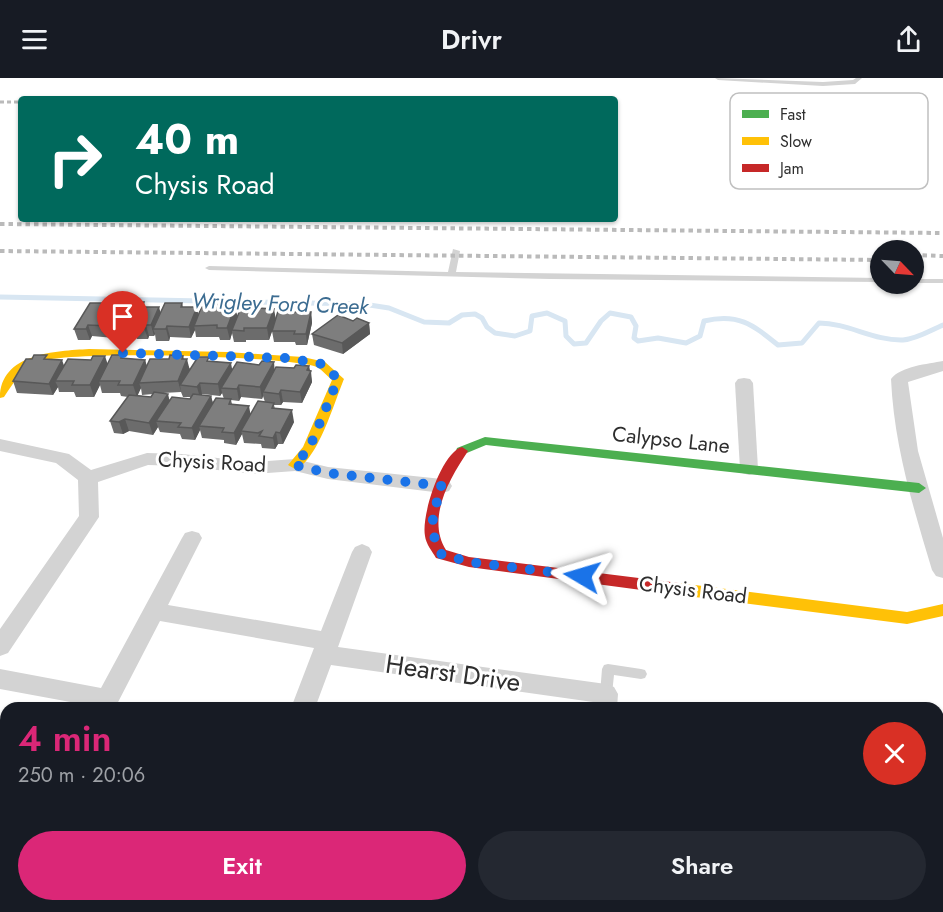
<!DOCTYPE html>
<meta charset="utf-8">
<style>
:root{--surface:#171b24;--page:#242831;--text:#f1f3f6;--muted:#9ea1a6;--accent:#db2777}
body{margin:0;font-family:Jost,sans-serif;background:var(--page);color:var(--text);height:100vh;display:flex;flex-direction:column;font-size:22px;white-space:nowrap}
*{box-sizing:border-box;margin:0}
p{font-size:20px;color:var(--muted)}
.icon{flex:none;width:33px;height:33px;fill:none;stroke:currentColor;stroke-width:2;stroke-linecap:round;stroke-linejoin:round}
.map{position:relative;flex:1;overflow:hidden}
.panel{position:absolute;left:0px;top:624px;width:944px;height:210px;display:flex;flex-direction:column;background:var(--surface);border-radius:18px 18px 0 0;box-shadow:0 2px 4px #0004}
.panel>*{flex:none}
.hud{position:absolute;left:18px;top:18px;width:600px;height:126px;border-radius:6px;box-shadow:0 2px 4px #0004;background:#00695c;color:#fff;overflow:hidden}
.needle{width:39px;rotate:115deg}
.tools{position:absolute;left:870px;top:162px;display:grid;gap:12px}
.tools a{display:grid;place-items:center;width:54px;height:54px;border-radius:50%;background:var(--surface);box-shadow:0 2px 4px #0004;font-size:30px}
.pin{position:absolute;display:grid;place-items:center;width:51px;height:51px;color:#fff;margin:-62px -26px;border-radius:50% 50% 50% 0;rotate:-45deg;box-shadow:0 0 6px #0007}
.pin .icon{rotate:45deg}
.me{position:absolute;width:66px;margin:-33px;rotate:277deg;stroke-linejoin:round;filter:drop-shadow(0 0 4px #0008)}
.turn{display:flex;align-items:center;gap:21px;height:126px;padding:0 18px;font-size:27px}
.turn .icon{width:78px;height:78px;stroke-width:2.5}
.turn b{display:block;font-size:42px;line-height:51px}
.round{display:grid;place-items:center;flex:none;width:63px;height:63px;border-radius:32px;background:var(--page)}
.summary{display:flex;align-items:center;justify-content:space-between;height:102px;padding:0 18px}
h1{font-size:36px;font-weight:600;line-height:45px;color:var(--accent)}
.button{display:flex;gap:12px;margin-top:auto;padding:12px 18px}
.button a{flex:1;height:69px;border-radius:36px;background:var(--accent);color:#fff;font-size:24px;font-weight:600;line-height:69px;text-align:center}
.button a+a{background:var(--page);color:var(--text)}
header{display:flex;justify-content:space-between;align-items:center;height:78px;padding:0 18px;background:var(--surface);font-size:27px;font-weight:600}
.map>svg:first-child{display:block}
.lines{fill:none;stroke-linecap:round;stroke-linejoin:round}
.stream{stroke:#d8e6f2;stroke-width:5}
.lane{fill:#d3d3d3;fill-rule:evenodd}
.street{fill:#d3d3d3;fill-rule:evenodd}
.fast{fill:#4caf50;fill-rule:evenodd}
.slow{fill:#ffc107;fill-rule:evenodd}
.jam{fill:#c62828;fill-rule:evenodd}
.rail-far1{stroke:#bababa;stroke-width:3;stroke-dasharray:4 3;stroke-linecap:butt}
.rail{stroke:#bababa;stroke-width:4;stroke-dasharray:4.5 4;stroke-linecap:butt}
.wall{fill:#6c6c6c;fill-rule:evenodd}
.shaded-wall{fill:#585858}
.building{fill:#7e7e7e;stroke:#585858;stroke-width:1.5}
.route{stroke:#1a73e8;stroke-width:10;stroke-dasharray:0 18}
.labels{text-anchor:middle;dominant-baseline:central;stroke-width:6;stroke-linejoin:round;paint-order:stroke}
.street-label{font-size:21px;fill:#2e2e2e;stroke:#fff}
.water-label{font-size:22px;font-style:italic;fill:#3c6c91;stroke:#fff}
.near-street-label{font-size:26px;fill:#2e2e2e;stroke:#fff}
.key{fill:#fff;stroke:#c0c0c0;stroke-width:1.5}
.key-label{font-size:16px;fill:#2e2e2e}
</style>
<header><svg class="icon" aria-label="menu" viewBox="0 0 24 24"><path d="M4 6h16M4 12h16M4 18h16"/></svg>Drivr<svg class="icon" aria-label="share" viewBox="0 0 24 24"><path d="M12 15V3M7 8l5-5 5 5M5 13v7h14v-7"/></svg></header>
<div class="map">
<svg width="943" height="834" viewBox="0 0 943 834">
<rect width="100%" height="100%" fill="#fff"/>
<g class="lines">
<path class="stream" d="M0 219 363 226 389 230 424 244 449 245 462 237 475 236 482 240 487 249 495 255 515 258 530 253 532 238 547 235 565 243 566 258 574 266 586 265 601 243 610 235 631 239 636 248 634 260 638 263 658 260 686 265 700 258 704 243C738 235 752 246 778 267L802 265 819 245C848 245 874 263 903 262 917 261 931 252 943 247"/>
<g class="lane">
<polygon points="715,0 823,4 853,2 856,0 862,0 855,6 823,8 718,2"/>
<polygon points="453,171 460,173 456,194 880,200 880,204 550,201 209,192 205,190 209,188 448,194"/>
<rect x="914" y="201" width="29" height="4"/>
<polygon points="608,586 641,591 645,592 647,596 645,600 641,601 614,597 612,616 611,620 606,621 601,620 600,616 602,591 604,587"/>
<polygon points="938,656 943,657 943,669 938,668"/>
<polygon points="871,828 887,828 888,834 872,834"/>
</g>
<g class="street">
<path d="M943 283V293L908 304 918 373 943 460V500L936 498 932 492C913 429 894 367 891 301 901 288 928 286 943 283Z"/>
<polygon points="744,300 750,301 753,305 758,391 756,395 749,397 742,395 740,391 735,305 738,301"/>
<polygon points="0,361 69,376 91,392 147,375 182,376 253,384 295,381 328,389 442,401 449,403 452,408 449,413 442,415 328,401 295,393 253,396 182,388 148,387 98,404 99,439 8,575 0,578 0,551 79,438 78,402 56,385 0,373"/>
<polygon points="192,453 199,455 202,460 168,527 321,553 352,474 355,469 362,466 369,469 372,474 338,569 606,606 614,609 618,616 617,630 593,630 593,624 331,587 315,630 291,630 314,570 160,543 115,630 91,630 92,628 0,611 0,591 101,610 182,460 185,455"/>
<polygon points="6,801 6,828 15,828 13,834 0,834 0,804"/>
<polygon points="18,828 70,828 68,834 20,834"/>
<rect x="574" y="828" width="28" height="6"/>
</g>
<polygon class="fast" points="485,359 919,405 926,410 919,415 486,367 462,377 456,373 457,370"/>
<g class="slow">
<path d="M89 271 227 274 303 279 325 284 344 301C335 322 317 385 295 391L288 387 303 369 332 302C326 297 321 290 314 288 281 278 61 271 35 285 20 292 13 306 4 319L0 320C0 275 56 273 89 271Z"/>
<polygon points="679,505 907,534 943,526 943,538 907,546 679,517 674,515 672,511 674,507"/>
</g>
<path class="jam" d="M462 369 468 373C450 400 426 440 446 472L469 479 679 505 684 507 686 511 684 515 679 517 469 489 436 480C432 473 426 466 425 458 421 438 441 375 462 369Z"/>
<polyline class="rail-far1" points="0,24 21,24"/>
<g class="rail">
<polyline points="0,146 943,155"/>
<polyline points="0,173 880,182"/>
<polyline points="914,177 943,178"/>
</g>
</g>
<g class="wall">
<polygon points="144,224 145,229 161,235 182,225 183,229 198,237 219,229 237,238 258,227 259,230 276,240 293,230 293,234 311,234 312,245 307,267 296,267 295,264 274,264 272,253 269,262 246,262 246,264 234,264 232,255 230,262 220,262 219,259 196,259 195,252 191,260 170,259 169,263 156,263 155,256 154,258 149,258 148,261 137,261 136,258 119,259 117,253 114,260 92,258 90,262 78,262 74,251 106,225 107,228 123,234"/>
<polygon points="353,243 369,245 370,256 343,276 314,267 312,256"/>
<path d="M122 277 123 280 145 282 147 288 184 281 190 291 210 284 232 292H275L294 290 309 288 312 304 302 325 283 324 281 327H274L275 331 294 344 283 366H278L275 371 262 370 261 366 244 365 242 356 236 367 224 365V362L202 360 200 352 195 362 182 361 180 356 160 354 158 349 153 357 129 353 123 356 114 355 110 343 128 319 121 318 120 315H102L100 307 94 319H76L74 314H59L58 309 53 317 17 315 13 303 48 281 64 288 108 286ZM141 310 142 317 153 316 151 319 137 317ZM181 314 183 319H191L190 321 170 322 163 315ZM222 315 224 321 213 325 211 318 202 317V316L220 318ZM263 318 265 324 250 336 232 326 231 322 239 323 241 319 262 321Z"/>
</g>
<g class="shaded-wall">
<polygon points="121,229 124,240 116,247 117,253 114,260 110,248"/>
<polygon points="159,229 162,240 153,251 155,256 154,258 151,247"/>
<polygon points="197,229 199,241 194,248 195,252 191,260 189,249"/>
<polygon points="235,229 238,240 232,252 232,255 230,262 227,250"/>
<polygon points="274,231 276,242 269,262 267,250"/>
<polygon points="311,234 312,245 307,267 306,256"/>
<polygon points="369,245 370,256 343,276 342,265"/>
<polygon points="88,247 92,258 90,262 86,251"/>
<polygon points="146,247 149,258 148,261 144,250"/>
<polygon points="167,248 170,259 169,263 166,251"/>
<polygon points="105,278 109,290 99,303 100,307 94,319 90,307"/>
<polygon points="183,278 185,286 187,281 190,293 180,307 181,314 178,303"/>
<polygon points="62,282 66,293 55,303 58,309 53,317 49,306"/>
<polygon points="145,282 148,293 139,305 141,310 137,319 133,307"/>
<polygon points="274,284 275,296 263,314 263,318 262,321 260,309"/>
<polygon points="231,285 233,296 221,310 222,315 220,318 218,306"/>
<polygon points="309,288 310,294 311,293 312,304 302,325 300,314"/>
<polygon points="200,305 202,316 200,320 197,309"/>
<polygon points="239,307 241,319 239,323 237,311"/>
<polygon points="281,312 283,324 281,327 279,316"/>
<polygon points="168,316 171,328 156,343 158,349 153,357 149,345"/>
<polygon points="211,318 214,330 199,348 200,352 195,362 192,350"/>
<polygon points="249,328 251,339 241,353 242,356 236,367 234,355"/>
<polygon points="292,332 294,344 283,366 280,355"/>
<polygon points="125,341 129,353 123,356 119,344"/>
<polygon points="276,354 278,366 275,371 273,360"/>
</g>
<g class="building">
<polygon points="128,224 144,224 142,229 159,229 151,247 146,247 144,250 133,250 135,246 116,247"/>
<polygon points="90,225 106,225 104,228 121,229 110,248 88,247 86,251 74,251"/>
<polygon points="165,225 182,225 181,229 197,229 189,249 167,248 166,251 153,251"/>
<polygon points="203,225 218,225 216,229 235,229 227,250 217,250 217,247 194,248"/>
<polygon points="242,227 258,227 257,230 274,231 267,250 244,250 244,253 232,252"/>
<polygon points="279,230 293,230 292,234 311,234 306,256 294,256 295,253 272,253"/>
<polygon points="338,237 353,243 357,240 369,245 342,265 312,256"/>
<polygon points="34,277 47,277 44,281 62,282 49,306 13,303 26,281 32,281"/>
<polygon points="112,277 122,277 121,280 145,282 133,307 118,307 120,303 99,303"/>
<polygon points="170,277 183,278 182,281 187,281 178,303 139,305 150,281 169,281"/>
<polygon points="93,278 105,278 90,307 72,307 74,303 55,303 68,281 91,282"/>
<polygon points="198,279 209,279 207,283 231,285 218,306 200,305 197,309 180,307"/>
<polygon points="262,283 274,284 260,309 239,307 237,311 221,310 237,284 259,287"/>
<polygon points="296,287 309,288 307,292 311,293 300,314 281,312 279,316 263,314 276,289 294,290"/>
<polygon points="154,314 168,316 149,345 125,341 119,344 110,343 129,317 151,319"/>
<polygon points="193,316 211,318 192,350 178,349 181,345 156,343 172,319 190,321"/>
<polygon points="216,320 231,321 229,326 249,328 234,355 222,354 224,350 199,348"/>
<polygon points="258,323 274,325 272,330 292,332 280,355 276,354 273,360 259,358 262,353 258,355 241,353"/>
</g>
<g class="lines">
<path class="route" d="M123 275 286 280 322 286 338 301 309 371 294 387 328 395 442 408C433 436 427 448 441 476L469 484 582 498"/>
</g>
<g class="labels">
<g class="street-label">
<text transform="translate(671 362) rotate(6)">Calypso Lane</text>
<text transform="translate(212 384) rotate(3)">Chysis Road</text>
<text transform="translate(693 512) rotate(7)">Chysis Road</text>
</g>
<g class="water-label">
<text transform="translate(280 225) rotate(2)">Wrigley Ford Creek</text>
</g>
<g class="near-street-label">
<text transform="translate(453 595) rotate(8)">Hearst Drive</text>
</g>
</g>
<rect x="730" y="15" width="198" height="96" rx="9" class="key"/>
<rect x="742" y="32" width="27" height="8" fill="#4caf50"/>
<rect x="742" y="59" width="27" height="8" fill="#ffc107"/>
<rect x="742" y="86" width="27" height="8" fill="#c62828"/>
<g class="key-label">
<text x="780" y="42">Fast</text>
<text x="780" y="69">Slow</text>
<text x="780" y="96">Jam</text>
</g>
</svg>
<div class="tools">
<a><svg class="needle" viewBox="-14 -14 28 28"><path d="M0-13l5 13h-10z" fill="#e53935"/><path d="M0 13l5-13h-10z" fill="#9ea1a6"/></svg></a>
</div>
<div class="pin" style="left:123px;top:275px;background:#d93025"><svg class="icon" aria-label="arrive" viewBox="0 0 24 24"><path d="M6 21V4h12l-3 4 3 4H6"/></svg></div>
<svg class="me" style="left:582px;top:498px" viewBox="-20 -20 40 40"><path d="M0-17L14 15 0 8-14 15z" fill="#1a73e8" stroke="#fff" stroke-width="4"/></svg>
<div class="hud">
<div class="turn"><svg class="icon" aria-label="right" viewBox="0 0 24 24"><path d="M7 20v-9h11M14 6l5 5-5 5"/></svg><div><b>40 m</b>Chysis Road</div></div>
</div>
<section class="panel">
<div class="summary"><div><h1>4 min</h1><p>250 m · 20:06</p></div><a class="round" style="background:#d93025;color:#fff"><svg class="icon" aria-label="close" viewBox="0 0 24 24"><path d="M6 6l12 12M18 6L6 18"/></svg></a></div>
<div class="button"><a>Exit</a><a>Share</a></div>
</section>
</div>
